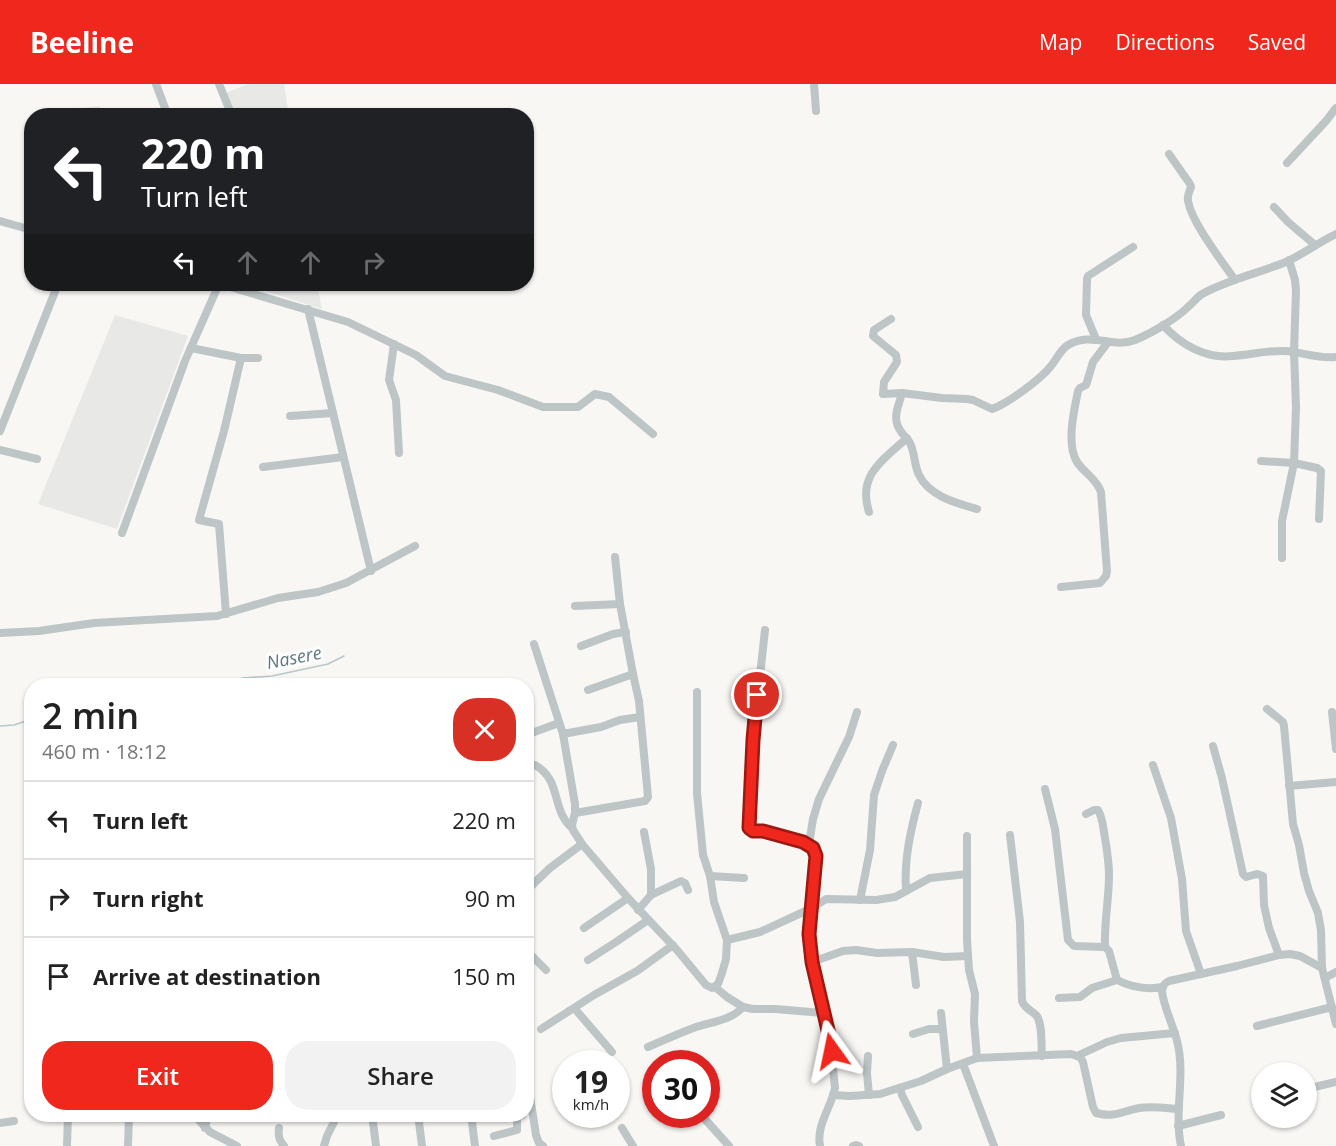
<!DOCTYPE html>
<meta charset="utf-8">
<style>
:root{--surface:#fff;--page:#f2f2f2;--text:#222;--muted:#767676;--line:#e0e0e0;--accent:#f0271c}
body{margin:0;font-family:"Open Sans",sans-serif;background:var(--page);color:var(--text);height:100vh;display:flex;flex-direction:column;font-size:22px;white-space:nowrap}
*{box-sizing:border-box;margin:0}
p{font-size:20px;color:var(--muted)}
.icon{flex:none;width:33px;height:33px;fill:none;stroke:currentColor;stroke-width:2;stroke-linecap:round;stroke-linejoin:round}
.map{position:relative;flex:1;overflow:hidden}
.details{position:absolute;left:24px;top:594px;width:510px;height:444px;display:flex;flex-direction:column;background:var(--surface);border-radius:24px;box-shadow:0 2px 4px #0004}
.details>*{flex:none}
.top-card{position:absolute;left:24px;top:24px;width:510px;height:183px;border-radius:24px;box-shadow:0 2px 4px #0004;background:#202124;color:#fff;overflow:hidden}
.fabs{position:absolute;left:1251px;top:978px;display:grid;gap:12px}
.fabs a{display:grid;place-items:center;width:66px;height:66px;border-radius:50%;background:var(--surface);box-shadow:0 2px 4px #0004;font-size:30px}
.speed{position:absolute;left:552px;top:966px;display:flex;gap:12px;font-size:30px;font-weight:700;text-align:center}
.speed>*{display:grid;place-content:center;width:78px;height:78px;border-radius:50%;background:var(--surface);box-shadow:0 2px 4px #0004;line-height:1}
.speed small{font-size:15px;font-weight:400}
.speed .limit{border:9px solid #d22;background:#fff;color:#111}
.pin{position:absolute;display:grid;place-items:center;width:51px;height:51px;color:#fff;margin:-26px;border:3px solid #fff;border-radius:50%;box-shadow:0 2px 6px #0007}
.me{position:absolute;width:66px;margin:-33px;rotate:348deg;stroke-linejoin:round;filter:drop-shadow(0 0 4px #0008)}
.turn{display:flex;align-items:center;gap:21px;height:126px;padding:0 18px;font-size:27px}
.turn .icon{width:78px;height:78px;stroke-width:2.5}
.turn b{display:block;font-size:42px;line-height:51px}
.lanes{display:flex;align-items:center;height:57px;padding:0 18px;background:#0003;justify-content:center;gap:30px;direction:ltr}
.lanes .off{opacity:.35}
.round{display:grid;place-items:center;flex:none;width:63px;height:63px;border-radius:24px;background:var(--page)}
.headline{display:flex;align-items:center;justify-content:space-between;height:102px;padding:0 18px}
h1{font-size:36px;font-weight:600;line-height:45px}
.button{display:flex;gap:12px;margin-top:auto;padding:12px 18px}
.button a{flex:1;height:69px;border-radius:24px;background:var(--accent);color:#fff;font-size:24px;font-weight:600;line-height:69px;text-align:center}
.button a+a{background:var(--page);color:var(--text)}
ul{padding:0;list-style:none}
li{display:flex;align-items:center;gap:18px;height:78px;padding:0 18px;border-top:2px solid var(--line)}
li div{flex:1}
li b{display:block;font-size:22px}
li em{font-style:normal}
header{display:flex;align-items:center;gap:36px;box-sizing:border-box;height:84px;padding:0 30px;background:var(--accent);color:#fff}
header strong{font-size:28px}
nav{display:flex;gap:33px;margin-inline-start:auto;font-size:21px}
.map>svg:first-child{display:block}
.built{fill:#e8e9e7}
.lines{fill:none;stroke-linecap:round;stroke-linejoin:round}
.stream{stroke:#b6c8ca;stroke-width:1.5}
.minor{stroke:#bdc5c7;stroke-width:8}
.route-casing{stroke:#9c1912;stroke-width:15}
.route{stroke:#f0271c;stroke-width:10}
.labels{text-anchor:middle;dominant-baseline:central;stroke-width:6;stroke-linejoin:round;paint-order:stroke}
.water-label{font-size:18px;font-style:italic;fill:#5b797c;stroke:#fff}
</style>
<header>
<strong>Beeline</strong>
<nav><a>Map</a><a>Directions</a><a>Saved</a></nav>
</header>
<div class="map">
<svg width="1336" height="1062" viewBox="0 0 1336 1062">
<rect width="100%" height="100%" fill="#f8f7f4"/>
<g class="built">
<polygon points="248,0 284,0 289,31 234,31 226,9"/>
<polygon points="100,22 101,31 36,31 36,28"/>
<polygon points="243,200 317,200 322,225"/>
<polygon points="115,231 188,252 117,445 38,420"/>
</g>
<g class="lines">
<g class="stream">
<polyline points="212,602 243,594 272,592 328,580 344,572"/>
<polyline points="0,642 14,641 32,635"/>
</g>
<g class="minor">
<polyline points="156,0 168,32"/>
<polyline points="219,0 232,32"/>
<polyline points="814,0 816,27"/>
<path d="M1169 70 1190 100 1191 103C1189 108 1187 112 1188 117 1192 139 1221 176 1235 196"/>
<polyline points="1287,79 1326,37 1336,24"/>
<polyline points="1274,123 1288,138 1315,161"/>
<polyline points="0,137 32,146"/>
<polyline points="1289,176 1295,196 1296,206 1294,268 1296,323 1294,379 1317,384 1321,387 1319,435"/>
<polyline points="220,200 348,238 416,271 445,292 498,306 543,323 578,323 595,310 609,313 653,350"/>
<polyline points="308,225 371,487"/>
<path d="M891 235 874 246 873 252 896 271 897 278 884 298 883 310 902 309 942 314 967 315 973 316 992 325C1008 319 1040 296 1051 282 1057 275 1060 266 1068 261 1092 247 1112 265 1135 256 1152 249 1176 235 1189 222 1194 218 1197 213 1202 210 1229 195 1260 189 1288 177 1305 169 1319 158 1336 150"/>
<path d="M1163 241C1181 261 1206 275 1233 272 1250 271 1268 266 1285 267 1302 268 1318 275 1336 273"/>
<polyline points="1096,255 1086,231 1087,195 1088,192 1133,163"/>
<polyline points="394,260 389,296 396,316 399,369"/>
<polyline points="191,264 241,274 258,274"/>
<path d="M902 309C898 324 891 335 902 349 904 352 908 355 910 359 915 369 914 381 919 391 929 412 956 419 977 425"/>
<polyline points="290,332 333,329"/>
<polyline points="0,347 58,200"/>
<polyline points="0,366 37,375"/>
<polyline points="1261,377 1294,379 1282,437 1282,474"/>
<polyline points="263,383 343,373"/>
<path d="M869 428C857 391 883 376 907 354"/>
<polyline points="122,449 185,277 219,200"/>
<path d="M1061 503 1100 499 1106 492 1107 487 1101 408C1096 394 1084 389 1077 378 1066 360 1074 327 1078 307L1080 304 1086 301 1087 298 1093 278 1108 258"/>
<polyline points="575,522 620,520"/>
<polyline points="226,530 219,440 199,436 224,347 241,274"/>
<path d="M765 546 753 656 749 744 753 747H763L809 760 813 764 817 772 809 850 812 878 830 955 835 1004C831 1024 816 1041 820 1062"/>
<polyline points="0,549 39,547 94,539 217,532 278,514 318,508 346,499 415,462"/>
<polyline points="534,560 563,650 575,720 575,729 572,741 573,746 582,760 628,814 677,866 706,901 712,904 718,900 722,889 726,875 727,856 714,818 710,792 703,771 697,709 697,608"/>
<polyline points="581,562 613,550 626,548"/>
<polyline points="588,606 633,590"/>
<polyline points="1267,625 1283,638 1284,642 1293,740 1299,761 1304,789 1309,807 1318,829 1321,846 1322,884 1336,940"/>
<polyline points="1332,628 1336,665"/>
<polyline points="563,650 601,643 620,636 640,633"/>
<polyline points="526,651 559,639"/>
<polyline points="1213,662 1222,694 1243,790 1246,793 1257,790 1263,792 1264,821 1269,844 1279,871"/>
<polyline points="1153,681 1171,734 1182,795 1186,847 1201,890"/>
<path d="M526 682 535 681C562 696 551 726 572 744"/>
<polyline points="1289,702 1336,698"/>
<polyline points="1045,705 1055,745 1068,856 1074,862 1105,863"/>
<polyline points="575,729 645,717 648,713 639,617 633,590 620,520 615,473"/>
<path d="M1086 730 1094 726H1098C1103 734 1103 744 1105 754 1107 766 1109 779 1109 791 1109 815 1104 839 1105 863L1109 867 1117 896C1131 903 1147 906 1163 903"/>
<polyline points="644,748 651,785 651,811"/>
<path d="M1010 751 1020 838 1022 917C1025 925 1031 926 1036 931 1043 939 1041 961 1042 972"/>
<polyline points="967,752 967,856 969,886 975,910 974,938 977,974"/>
<polyline points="809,760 813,735 819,715 849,653 857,628"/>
<polyline points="710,792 744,794"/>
<polyline points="526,807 550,784 582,760"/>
<path d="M906 807C904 776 910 749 918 719"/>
<polyline points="860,816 870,766 874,711 882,687 893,661"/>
<polyline points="638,826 651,811 681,797 685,799 688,806"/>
<polyline points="584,844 628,814"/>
<polyline points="727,856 760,848 812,824 826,815 876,816 895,813 930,794 967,790"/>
<polyline points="526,866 546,886"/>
<polyline points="912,868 916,901"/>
<polyline points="588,876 616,858 648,836"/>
<polyline points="812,878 843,867 856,866 877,869 912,868 944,873 968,872"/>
<polyline points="1325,894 1336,888"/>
<polyline points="715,903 727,913 743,923 753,925 775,925 823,929"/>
<polyline points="1059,914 1080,913 1092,904 1117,896"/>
<polyline points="575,925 612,968"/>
<polyline points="941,929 947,985"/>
<polyline points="1257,942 1332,923"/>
<polyline points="541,945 594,911 637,887 673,861"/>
<polyline points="913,950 929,945 942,945"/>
<path d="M648 963C664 956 680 949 696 943 711 938 732 936 743 923"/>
<polyline points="868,972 867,989 869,1011"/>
<polyline points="1077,972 1107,958 1121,954 1175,949"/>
<polyline points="963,980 994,1062"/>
<polyline points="526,987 536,1051 539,1059 543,1062"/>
<polyline points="900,1004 902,1011 918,1043"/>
<polyline points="1306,1005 1336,998"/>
<path d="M833 1011 850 1012 880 1010 921 997 947 985 977 974 1071 970 1080 973 1083 978 1093 1023 1096 1029C1116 1034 1122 1027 1139 1024 1152 1022 1166 1024 1178 1025"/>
<polyline points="193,1030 210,1048 237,1062"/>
<polyline points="372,1030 376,1062"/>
<polyline points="418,1030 422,1062"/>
<polyline points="471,1030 475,1062"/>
<polyline points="503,1030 507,1034 522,1031"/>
<polyline points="703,1033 729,1062"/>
<polyline points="0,1039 14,1037"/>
<polyline points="1178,1042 1221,1031"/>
<polyline points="205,1044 208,1030"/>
<path d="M279 1044C278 1052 279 1056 284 1062"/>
<polyline points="622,1044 633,1062"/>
<polyline points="494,1052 517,1046 517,1032"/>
<polyline points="67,1062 68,1030"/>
<polyline points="128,1062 129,1030"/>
<polyline points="324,1062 327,1052 338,1030"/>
<polyline points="853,1062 856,1061 859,1062"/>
<path d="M1181 1062C1174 1029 1185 994 1178 961 1175 945 1163 922 1162 907 1162 902 1165 899 1169 897L1237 882 1279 871 1290 870 1300 872 1322 884"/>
</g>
</g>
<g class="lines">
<g class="route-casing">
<polyline id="route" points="757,611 753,656 749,744 753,747 763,747 803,758 813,764 816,772 809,850 812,878 830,955 832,967"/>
</g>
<use href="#route" class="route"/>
</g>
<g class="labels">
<g class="water-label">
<text transform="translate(294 573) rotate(-11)">Nasere</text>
</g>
</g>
</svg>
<div class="fabs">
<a><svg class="icon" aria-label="layers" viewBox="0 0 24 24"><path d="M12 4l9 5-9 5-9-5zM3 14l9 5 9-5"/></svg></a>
</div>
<div class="speed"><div>19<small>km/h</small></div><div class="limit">30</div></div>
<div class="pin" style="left:757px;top:611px;background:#d93025"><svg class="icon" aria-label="arrive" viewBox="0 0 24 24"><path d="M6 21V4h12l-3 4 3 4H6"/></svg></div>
<svg class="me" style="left:832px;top:967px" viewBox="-20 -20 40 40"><path d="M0-17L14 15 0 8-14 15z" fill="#f0271c" stroke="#fff" stroke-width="4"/></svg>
<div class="top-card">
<div class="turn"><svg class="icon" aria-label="left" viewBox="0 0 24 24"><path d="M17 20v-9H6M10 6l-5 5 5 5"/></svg><div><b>220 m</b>Turn left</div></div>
<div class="lanes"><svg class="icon" aria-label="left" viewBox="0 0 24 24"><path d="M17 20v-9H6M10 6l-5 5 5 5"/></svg><svg class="icon off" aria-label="ahead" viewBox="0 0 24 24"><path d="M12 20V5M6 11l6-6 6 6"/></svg><svg class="icon off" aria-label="ahead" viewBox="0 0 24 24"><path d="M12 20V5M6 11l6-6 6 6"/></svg><svg class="icon off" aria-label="right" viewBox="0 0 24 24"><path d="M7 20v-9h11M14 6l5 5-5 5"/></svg></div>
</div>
<section class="details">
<div class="headline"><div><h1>2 min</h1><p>460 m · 18:12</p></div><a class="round" style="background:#d93025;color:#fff"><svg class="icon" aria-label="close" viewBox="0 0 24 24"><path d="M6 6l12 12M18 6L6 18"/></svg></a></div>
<ul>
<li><svg class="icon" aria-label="left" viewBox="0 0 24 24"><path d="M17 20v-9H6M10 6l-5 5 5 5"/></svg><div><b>Turn left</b></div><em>220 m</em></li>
<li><svg class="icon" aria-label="right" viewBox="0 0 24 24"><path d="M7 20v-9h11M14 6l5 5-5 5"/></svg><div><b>Turn right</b></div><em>90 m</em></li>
<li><svg class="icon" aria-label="arrive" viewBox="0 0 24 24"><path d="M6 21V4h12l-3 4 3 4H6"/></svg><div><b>Arrive at destination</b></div><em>150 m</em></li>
</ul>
<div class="button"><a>Exit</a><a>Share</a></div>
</section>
</div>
